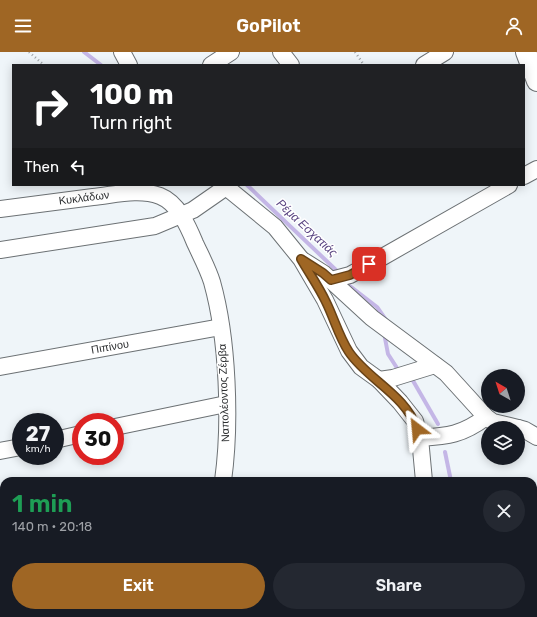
<!DOCTYPE html>
<meta charset="utf-8">
<style>
:root{--surface:#171b24;--page:#242831;--text:#f1f3f6;--muted:#9ea1a6;--accent:#9f6624}
body{margin:0;font-family:Rubik,sans-serif;background:var(--page);color:var(--text);height:100vh;display:flex;flex-direction:column;font-size:15px;white-space:nowrap}
*{box-sizing:border-box;margin:0}
p{font-size:13px;color:var(--muted)}
.icon{flex:none;width:22px;height:22px;fill:none;stroke:currentColor;stroke-width:2;stroke-linecap:round;stroke-linejoin:round}
.map{position:relative;flex:1;overflow:hidden}
.details{position:absolute;left:0px;top:425px;width:537px;height:140px;display:flex;flex-direction:column;background:var(--surface);border-radius:12px 12px 0 0;box-shadow:0 2px 10px #0003}
.details>*{flex:none}
.guide{position:absolute;left:12px;top:12px;width:513px;height:122px;border-radius:0px;box-shadow:0 2px 10px #0003;background:#202124;color:#fff;overflow:hidden}
.needle{width:26px;rotate:321deg}
.controls{position:absolute;left:481px;top:317px;display:grid;gap:8px}
.controls a{display:grid;place-items:center;width:44px;height:44px;border-radius:50%;background:var(--surface);box-shadow:0 2px 10px #0003;font-size:20px}
.speed{position:absolute;left:12px;top:361px;display:flex;gap:8px;font-size:20px;font-weight:700;text-align:center}
.speed>*{display:grid;place-content:center;width:52px;height:52px;border-radius:50%;background:var(--surface);box-shadow:0 2px 10px #0003;line-height:1}
.speed small{font-size:10px;font-weight:400}
.speed .limit{border:6px solid #d22;background:#fff;color:#111}
.pin{position:absolute;display:grid;place-items:center;width:34px;height:34px;color:#fff;margin:-17px;border-radius:8px;box-shadow:0 2px 6px #0006}
.me{position:absolute;width:44px;margin:-22px;rotate:331deg;stroke-linejoin:round;filter:drop-shadow(0 0 3px #0008)}
.turn{display:flex;align-items:center;gap:14px;height:84px;padding:0 12px;font-size:18px}
.turn .icon{width:52px;height:52px;stroke-width:2.5}
.turn b{display:block;font-size:28px;line-height:34px}
.then{display:flex;align-items:center;height:38px;padding:0 12px;background:#0003;gap:8px;font-size:15px}
.round{display:grid;place-items:center;flex:none;width:42px;height:42px;border-radius:21px;background:var(--page)}
.headline{display:flex;align-items:center;justify-content:space-between;height:68px;padding:0 12px}
h1{font-size:24px;font-weight:600;line-height:30px;color:#1e9e55}
.primary-button{display:flex;gap:8px;margin-top:auto;padding:8px 12px}
.primary-button a{flex:1;height:46px;border-radius:24px;background:var(--accent);color:#fff;font-size:16px;font-weight:600;line-height:46px;text-align:center}
.primary-button a+a{background:var(--page);color:var(--text)}
header{display:flex;justify-content:space-between;align-items:center;height:52px;padding:0 12px;background:var(--accent);color:#fff;font-size:18px;font-weight:600}
.map>svg:first-child{display:block}
.lines{fill:none;stroke-linecap:round;stroke-linejoin:round}
.stream{stroke:#c4b6e6;stroke-width:4}
.minor-casing{stroke:#6c7174;stroke-width:18}
.major-casing{stroke:#6c7174;stroke-width:22}
.path{stroke:#9ba0a3;stroke-width:2.5;stroke-dasharray:1 3;stroke-linecap:butt}
.minor{stroke:#fff;stroke-width:16}
.major{stroke:#fff;stroke-width:20}
.route-casing{stroke:#674217;stroke-width:10}
.route{stroke:#9f6624;stroke-width:7}
.labels{text-anchor:middle;dominant-baseline:central;stroke-width:3;stroke-linejoin:round;paint-order:stroke}
.street-label{font-size:11px;fill:#2e3032;stroke:#fff}
.water-label{font-size:12px;font-style:italic;fill:#594481;stroke:#fff}
</style>
<header><svg class="icon" aria-label="menu" viewBox="0 0 24 24"><path d="M4 6h16M4 12h16M4 18h16"/></svg>GoPilot<svg class="icon" aria-label="person" viewBox="0 0 24 24"><circle cx="12" cy="8" r="4"/><path d="M4 21q1-7 8-7t8 7"/></svg></header>
<div class="map">
<svg width="537" height="565" viewBox="0 0 537 565">
<rect width="100%" height="100%" fill="#eff5f9"/>
<g class="lines">
<g class="stream">
<polyline points="84,0 101,13"/>
<polyline points="247,133 336,218"/>
<polyline points="346,231 377,255 386,268"/>
<polyline points="384,281 388,302 397,316"/>
<polyline points="412,327 438,372"/>
<polyline points="445,400 451,429"/>
<polyline points="415,565 417,561"/>
</g>
<g class="minor-casing">
<g id="minor">
<polyline points="122,0 129,13"/>
<polyline points="281,0 291,13"/>
<polyline points="211,13 231,0"/>
<polyline points="424,13 445,0"/>
<polyline points="524,124 537,117"/>
<polyline points="226,135 275,175 301,207 325,248 349,299 361,315 379,328 400,350 415,369 420,386 424,429"/>
<path d="M0 157C31 153 62 149 93 145 114 143 139 136 160 144 178 151 188 174 195 191 201 204 208 217 212 230 228 287 231 371 223 429"/>
<polyline points="0,198 155,174 193,158 229,133"/>
<polyline points="304,209 323,221 372,266 446,321 486,365 493,370 518,376"/>
<polyline points="331,228 350,223 379,207 509,133"/>
<polyline points="0,315 221,275"/>
<polyline points="379,328 393,326 435,313"/>
<polyline points="115,375 226,352"/>
<polyline points="518,376 525,378 537,385"/>
<path d="M420 386C448 384 462 383 486 365"/>
<polyline points="55,388 81,382"/>
<polyline points="0,399 21,395"/>
<polyline points="533,448 537,447"/>
<polyline points="0,477 4,477"/>
<polyline points="210,561 210,565"/>
<polyline points="385,561 385,565"/>
<polyline points="14,565 40,561"/>
</g>
</g>
<g class="major-casing">
<polyline id="major" points="526,0 537,29"/>
</g>
<g class="path">
<polyline points="29,0 44,13"/>
<polyline points="355,0 364,13"/>
</g>
<use href="#minor" class="minor"/>
<use href="#major" class="major"/>
</g>
<g class="lines">
<g class="route-casing">
<path id="route" d="M369 212 350 223 331 228 323 221 301 207C309 221 319 235 326 250 334 266 339 285 349 300 368 328 406 343 417 377"/>
</g>
<use href="#route" class="route"/>
</g>
<g class="labels">
<g class="street-label">
<text transform="translate(84 146) rotate(-7)">Κυκλάδων</text>
<text transform="translate(110 295) rotate(-10)">Πιπίνου</text>
<text transform="translate(224 341) rotate(-92)">Ναπολέοντος Ζέρβα</text>
</g>
<g class="water-label">
<text transform="translate(307 176) rotate(43)">Ρέμα Εσχατιάς</text>
</g>
</g>
</svg>
<div class="controls">
<a><svg class="needle" viewBox="-14 -14 28 28"><path d="M0-13l5 13h-10z" fill="#e53935"/><path d="M0 13l5-13h-10z" fill="#9ea1a6"/></svg></a>
<a><svg class="icon" aria-label="layers" viewBox="0 0 24 24"><path d="M12 4l9 5-9 5-9-5zM3 14l9 5 9-5"/></svg></a>
</div>
<div class="speed"><div>27<small>km/h</small></div><div class="limit">30</div></div>
<div class="pin" style="left:369px;top:212px;background:#d93025"><svg class="icon" aria-label="arrive" viewBox="0 0 24 24"><path d="M6 21V4h12l-3 4 3 4H6"/></svg></div>
<svg class="me" style="left:417px;top:377px" viewBox="-20 -20 40 40"><path d="M0-17L14 15 0 8-14 15z" fill="#9f6624" stroke="#fff" stroke-width="4"/></svg>
<div class="guide">
<div class="turn"><svg class="icon" aria-label="right" viewBox="0 0 24 24"><path d="M7 20v-9h11M14 6l5 5-5 5"/></svg><div><b>100 m</b>Turn right</div></div>
<div class="then">Then<svg class="icon" aria-label="left" viewBox="0 0 24 24"><path d="M17 20v-9H6M10 6l-5 5 5 5"/></svg></div>
</div>
<section class="details">
<div class="headline"><div><h1>1 min</h1><p>140 m · 20:18</p></div><a class="round"><svg class="icon" aria-label="close" viewBox="0 0 24 24"><path d="M6 6l12 12M18 6L6 18"/></svg></a></div>
<div class="primary-button"><a>Exit</a><a>Share</a></div>
</section>
</div>
